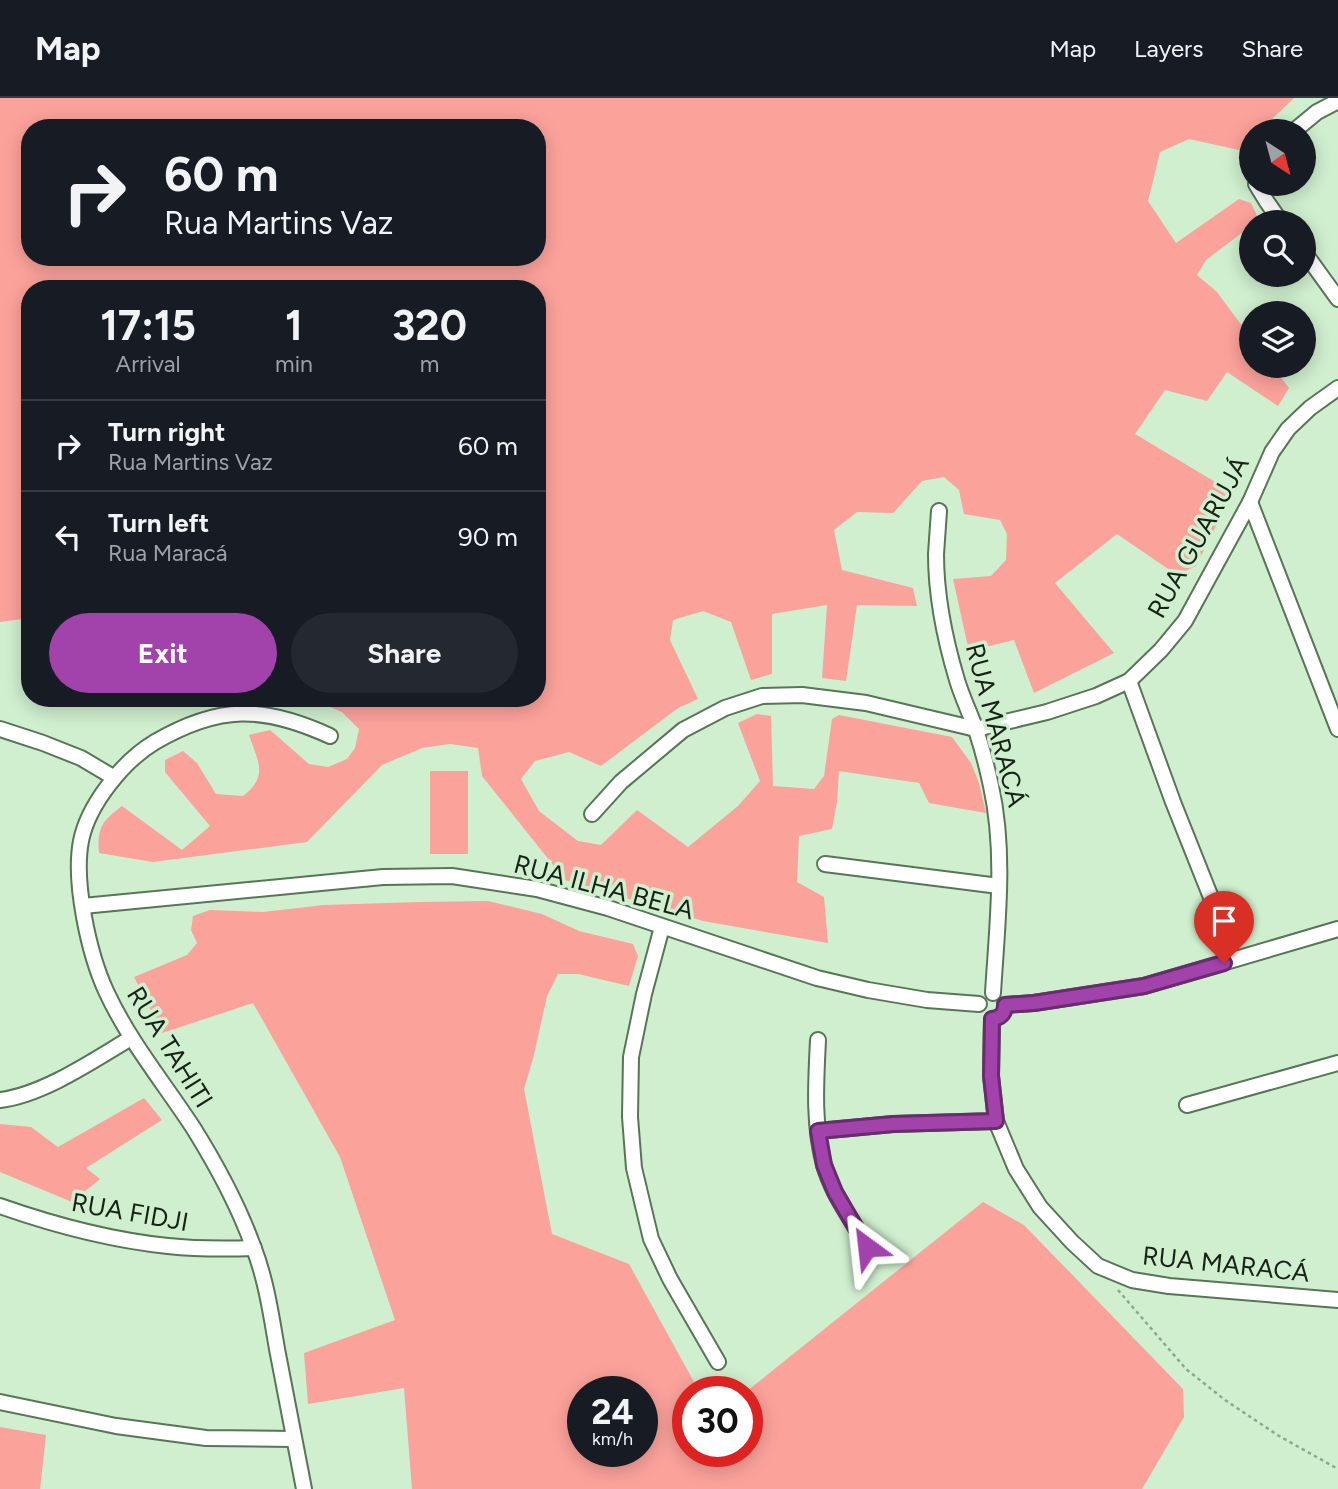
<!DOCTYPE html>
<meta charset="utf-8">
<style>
:root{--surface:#171b24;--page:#242831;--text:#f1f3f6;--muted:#9ea1a6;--line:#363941;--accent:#a243ab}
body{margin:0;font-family:Figtree,sans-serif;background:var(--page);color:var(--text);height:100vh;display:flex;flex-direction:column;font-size:26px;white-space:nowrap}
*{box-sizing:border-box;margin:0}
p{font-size:23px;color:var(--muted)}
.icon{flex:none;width:38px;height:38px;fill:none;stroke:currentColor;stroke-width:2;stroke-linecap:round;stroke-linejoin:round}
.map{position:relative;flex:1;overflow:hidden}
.details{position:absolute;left:21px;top:182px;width:525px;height:427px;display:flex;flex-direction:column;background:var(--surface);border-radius:28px;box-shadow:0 4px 18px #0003}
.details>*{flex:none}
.hud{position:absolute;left:21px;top:21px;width:525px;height:147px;border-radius:28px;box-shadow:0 4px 18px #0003;background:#171b24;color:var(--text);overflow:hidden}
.needle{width:46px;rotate:144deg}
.tools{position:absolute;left:1239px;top:21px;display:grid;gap:14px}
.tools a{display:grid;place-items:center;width:77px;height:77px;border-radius:50%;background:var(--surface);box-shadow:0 4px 18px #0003;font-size:35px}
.speed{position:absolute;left:567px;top:1278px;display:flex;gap:14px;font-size:35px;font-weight:700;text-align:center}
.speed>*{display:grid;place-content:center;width:91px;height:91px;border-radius:50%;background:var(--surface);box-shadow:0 4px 18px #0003;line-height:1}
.speed small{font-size:18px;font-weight:400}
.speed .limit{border:10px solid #d22;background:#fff;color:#111}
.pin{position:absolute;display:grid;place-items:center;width:60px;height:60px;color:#fff;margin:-72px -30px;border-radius:50% 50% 50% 0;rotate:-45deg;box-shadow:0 0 7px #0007}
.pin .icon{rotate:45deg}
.me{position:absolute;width:77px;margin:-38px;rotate:330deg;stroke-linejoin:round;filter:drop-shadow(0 0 5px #0008)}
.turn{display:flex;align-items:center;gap:24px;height:147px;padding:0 28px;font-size:32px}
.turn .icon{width:91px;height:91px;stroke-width:2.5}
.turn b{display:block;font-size:49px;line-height:60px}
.eta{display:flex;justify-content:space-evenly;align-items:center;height:119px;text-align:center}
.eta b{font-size:42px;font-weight:700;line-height:49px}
.action{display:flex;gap:14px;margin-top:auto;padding:14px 28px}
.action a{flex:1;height:80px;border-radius:42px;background:var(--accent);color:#fff;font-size:28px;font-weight:700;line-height:80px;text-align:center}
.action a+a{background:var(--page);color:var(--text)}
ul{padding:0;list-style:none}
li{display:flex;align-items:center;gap:21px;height:91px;padding:0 28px;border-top:2px solid var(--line)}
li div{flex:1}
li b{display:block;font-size:26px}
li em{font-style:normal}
header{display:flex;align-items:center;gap:42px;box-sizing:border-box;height:98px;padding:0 35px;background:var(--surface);border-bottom:2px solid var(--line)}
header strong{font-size:33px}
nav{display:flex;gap:38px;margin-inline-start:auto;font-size:24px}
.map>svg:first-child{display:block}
.green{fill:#fba29b;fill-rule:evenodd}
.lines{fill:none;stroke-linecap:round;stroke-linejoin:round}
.street-casing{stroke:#587557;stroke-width:18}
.path{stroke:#8ea78e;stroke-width:2.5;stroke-dasharray:3.5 3.5;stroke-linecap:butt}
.street{stroke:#fff;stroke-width:14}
.route-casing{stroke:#692c6f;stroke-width:18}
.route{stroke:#a243ab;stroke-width:12}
.labels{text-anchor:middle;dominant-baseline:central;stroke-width:7;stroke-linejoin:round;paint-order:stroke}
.street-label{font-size:26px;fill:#162216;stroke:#cfefce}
</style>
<header>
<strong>Map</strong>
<nav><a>Map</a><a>Layers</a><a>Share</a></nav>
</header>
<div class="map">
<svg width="1338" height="1391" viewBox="0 0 1338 1391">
<rect width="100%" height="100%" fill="#cfefce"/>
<g class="green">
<path d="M0 0H1294L1259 33H1251V40L1239 52 1189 41 1160 54 1148 103 1176 145 1239 101 1251 105 1259 122 1251 124V128L1206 162 1197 177 1217 194 1251 240V268H1272L1289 290 1278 308 1227 274 1207 303 1165 292 1135 336 1227 391 1216 428 1196 468 1177 477 1117 436 1055 485 1114 555 1034 595 1014 542 969 553 953 481 991 478 1006 462 1007 436 1000 422 964 416 959 392 944 379 922 383 893 415 857 414 834 432 842 472 913 490 917 508 857 507 846 583 822 580 827 507 772 516V576L751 582 731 524 703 513 673 522 670 542 698 601 678 610 601 668 569 654 535 663 521 681 539 713 578 743 601 747 637 712 688 749 738 708 760 683 738 625 757 616 771 618 773 688 814 691 824 678 832 621 839 617 952 639 971 665 979 685 986 715 929 705 919 685 839 673 837 704 832 731 799 738 797 784 824 799 828 845 703 823 565 782 482 678 478 650 450 646 422 650 382 667 307 744 153 764 99 755C97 730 102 723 122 708L182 752 210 728 165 674V662L183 653 197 665 216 696 243 698C269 678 258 664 249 637L270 632 309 666 328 669 347 661 355 650 359 631 342 614 309 600H537V191H30V520L0 524ZM30 30H537V159H30Z"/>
<rect x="430" y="673" width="38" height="83"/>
<path d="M488 803 542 816 579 833 633 846 638 858 629 888 578 876H558L547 898 534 957 524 991 552 1136 629 1166 699 1293H688V1353H747V1293L983 1104 1024 1127 1183 1291 1184 1319 1142 1391H412L404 1290 308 1306 304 1255 395 1222 340 1059 253 905 162 935 134 879 187 857 197 845 191 832 193 818 210 812 263 814 324 807 420 804ZM642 1293V1353H583V1293Z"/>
<polygon points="144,1000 162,1022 86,1070 100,1081 72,1104 0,1074 0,1026 31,1029 58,1049"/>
<polygon points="0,1329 46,1337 40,1391 0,1391"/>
</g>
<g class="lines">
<g class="street-casing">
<g id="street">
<polyline points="1294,33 1317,14 1338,3"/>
<polyline points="1256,86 1267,104 1281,124"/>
<polyline points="1304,154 1338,201"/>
<polyline points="1250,404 1338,631"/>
<path d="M939 413C938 427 937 442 936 456 936 497 945 542 957 582 962 599 970 615 976 632 982 650 987 669 991 688 1006 756 997 827 993 895"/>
<polyline points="1129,583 1173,704 1214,807"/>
<polyline points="0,631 43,645 81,660 113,679"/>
<polyline points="592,716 621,684 683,632 725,610 762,598 802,597 866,605 976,631 1047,614 1096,598 1129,583 1161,552 1185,523 1250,404 1272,354 1288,331 1310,310 1338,290"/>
<polyline points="825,766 999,788"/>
<polyline points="83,808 383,779 452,778 537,791 608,810 817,880 868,892 927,902 979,906"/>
<polyline points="662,829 644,896 631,959 630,1019 634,1070 651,1141 670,1181 718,1264"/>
<polyline points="1005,907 1034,905 1144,888 1338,831"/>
<polyline points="992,921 991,978 996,1023 1016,1071 1040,1109 1072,1144 1098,1168 1132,1182 1169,1188 1338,1202"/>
<path d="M818 942C816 984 813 1026 824 1067 832 1096 852 1122 867 1148"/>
<path d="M0 1002C43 997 94 962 131 940"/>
<polyline points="1187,1007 1338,965"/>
<polyline points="818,1033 893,1026 996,1023"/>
<path d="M0 1108C54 1127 111 1142 168 1148 196 1151 225 1151 254 1150"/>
<polyline points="0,1304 116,1328 206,1340 294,1341"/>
<path d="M304 1391C295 1344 286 1298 277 1251 271 1216 266 1181 253 1148 238 1107 217 1068 194 1031 164 985 129 943 106 893 89 856 73 784 81 743 88 707 123 663 155 644 219 607 262 607 330 638"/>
</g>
</g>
<polyline class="path" points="1118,1192 1186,1271 1225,1302 1279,1338 1338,1371"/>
<use href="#street" class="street"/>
</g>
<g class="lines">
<g class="route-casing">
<path id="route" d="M867 1149 835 1094 824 1067 818 1033 893 1026 996 1023 991 978 992 921C1000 920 1005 916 1005 907L1034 905 1144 888 1224 865"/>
</g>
<use href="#route" class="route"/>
</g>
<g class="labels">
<g class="street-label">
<text transform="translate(1198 439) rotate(-61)">RUA GUARUJÁ</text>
<text transform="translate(996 627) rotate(75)">RUA MARACÁ</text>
<text transform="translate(604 789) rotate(15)">RUA ILHA BELA</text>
<text transform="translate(170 949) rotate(58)">RUA TAHITI</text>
<text transform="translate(130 1114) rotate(10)">RUA FIDJI</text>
<text transform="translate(1226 1166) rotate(6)">RUA MARACÁ</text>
</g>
</g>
</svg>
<div class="tools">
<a><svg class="needle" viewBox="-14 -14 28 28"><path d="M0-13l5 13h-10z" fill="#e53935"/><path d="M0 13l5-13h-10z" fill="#9ea1a6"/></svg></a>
<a><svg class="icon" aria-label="search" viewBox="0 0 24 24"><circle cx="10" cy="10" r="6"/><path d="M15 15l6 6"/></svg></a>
<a><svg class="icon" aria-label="layers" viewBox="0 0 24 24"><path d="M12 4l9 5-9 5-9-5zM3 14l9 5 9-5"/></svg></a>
</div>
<div class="speed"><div>24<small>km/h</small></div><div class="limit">30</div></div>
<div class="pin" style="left:1224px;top:865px;background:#d93025"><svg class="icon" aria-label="arrive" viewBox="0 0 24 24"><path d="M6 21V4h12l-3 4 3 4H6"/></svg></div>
<svg class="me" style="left:867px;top:1149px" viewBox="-20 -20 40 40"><path d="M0-17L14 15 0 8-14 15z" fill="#a243ab" stroke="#fff" stroke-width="4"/></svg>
<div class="hud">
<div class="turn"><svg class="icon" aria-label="right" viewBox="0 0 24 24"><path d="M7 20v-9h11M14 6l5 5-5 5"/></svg><div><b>60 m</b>Rua Martins Vaz</div></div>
</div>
<section class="details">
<div class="eta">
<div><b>17:15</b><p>Arrival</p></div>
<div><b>1</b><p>min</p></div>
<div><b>320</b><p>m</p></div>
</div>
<ul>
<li><svg class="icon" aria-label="right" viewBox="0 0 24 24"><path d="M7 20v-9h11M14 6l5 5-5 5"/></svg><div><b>Turn right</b><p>Rua Martins Vaz</p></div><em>60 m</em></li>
<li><svg class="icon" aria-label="left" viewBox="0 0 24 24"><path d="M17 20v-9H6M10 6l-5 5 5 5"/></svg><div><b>Turn left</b><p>Rua Maracá</p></div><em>90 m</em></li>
</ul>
<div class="action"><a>Exit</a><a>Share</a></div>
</section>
</div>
